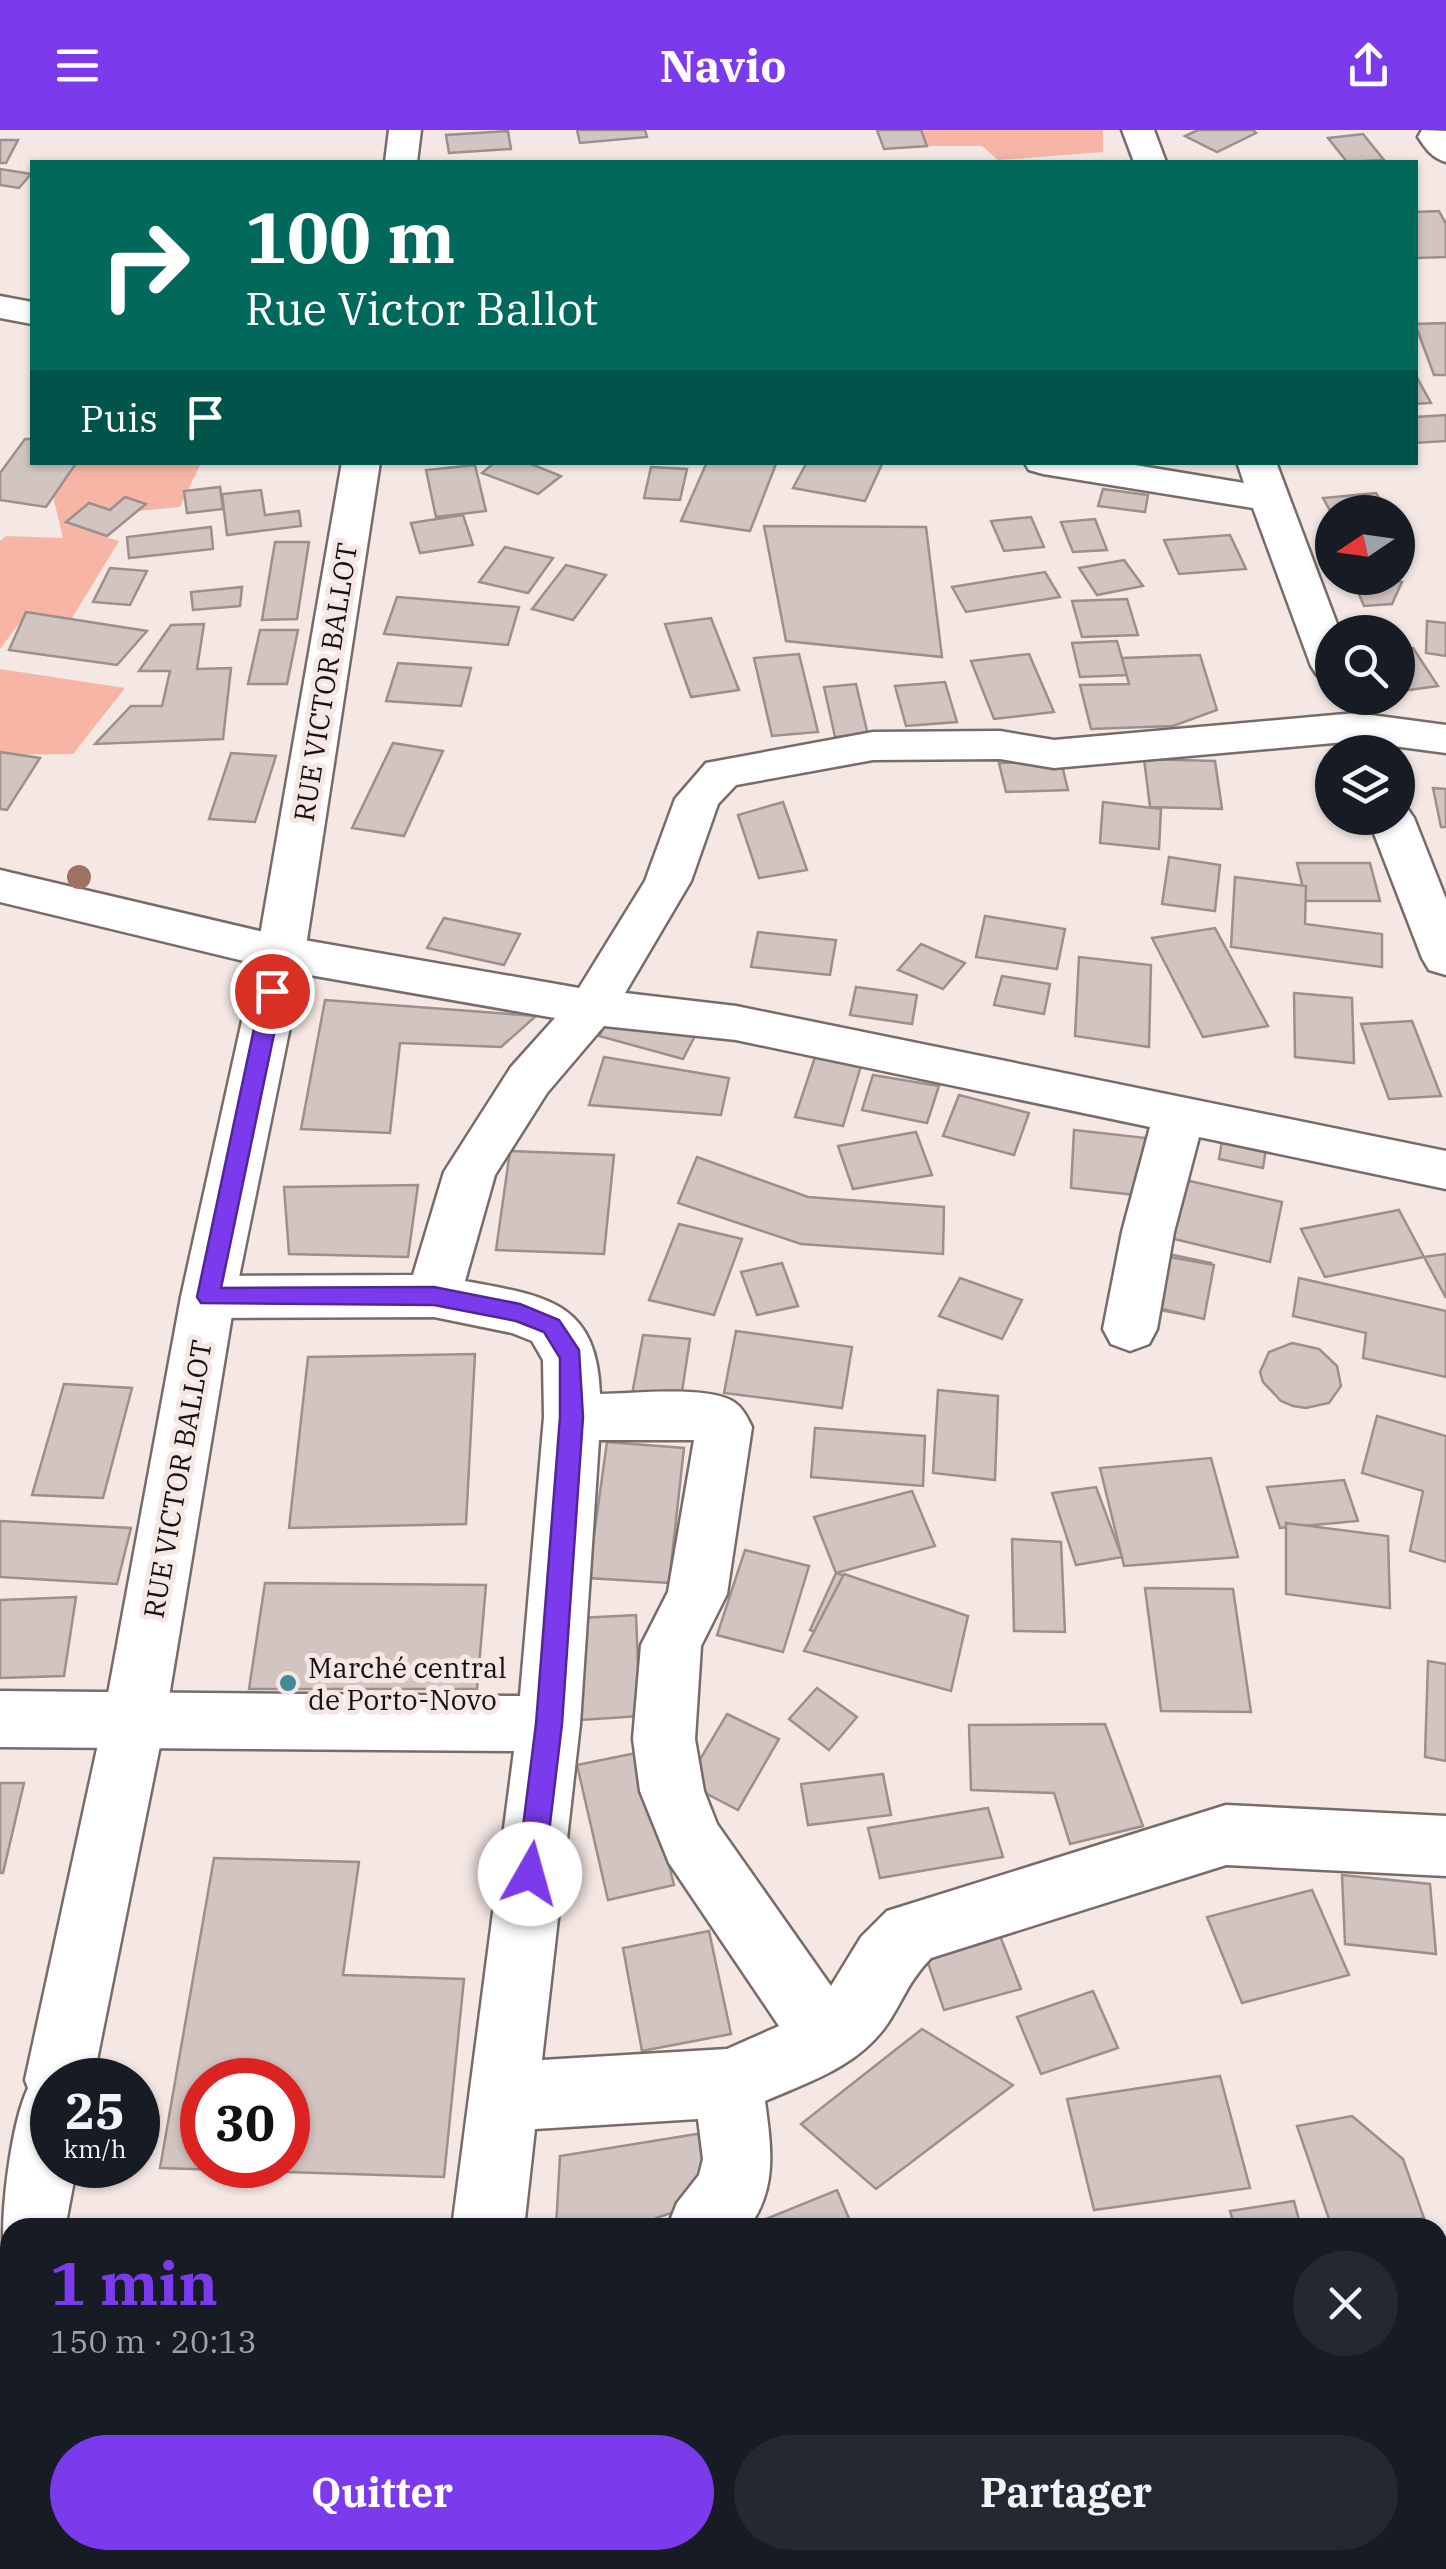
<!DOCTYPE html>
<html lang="fr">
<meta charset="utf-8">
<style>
:root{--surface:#171b24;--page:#242831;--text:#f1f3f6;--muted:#9ea1a6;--accent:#7c3aed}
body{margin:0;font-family:"IBM Plex Serif",serif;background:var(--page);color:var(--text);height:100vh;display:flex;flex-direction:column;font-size:38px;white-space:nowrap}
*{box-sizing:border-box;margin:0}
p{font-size:32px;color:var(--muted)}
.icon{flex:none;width:55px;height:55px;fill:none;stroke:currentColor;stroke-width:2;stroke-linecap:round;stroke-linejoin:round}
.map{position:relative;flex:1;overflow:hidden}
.drawer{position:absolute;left:0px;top:2088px;width:1448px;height:352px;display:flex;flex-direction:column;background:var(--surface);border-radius:30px 30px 0 0;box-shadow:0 2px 8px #0004}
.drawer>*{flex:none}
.guide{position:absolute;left:30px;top:30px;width:1388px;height:305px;border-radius:0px;box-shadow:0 2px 8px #0004;background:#00695c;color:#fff;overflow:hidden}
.needle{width:65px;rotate:257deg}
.controls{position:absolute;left:1315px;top:365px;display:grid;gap:20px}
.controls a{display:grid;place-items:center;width:100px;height:100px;border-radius:50%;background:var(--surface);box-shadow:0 2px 8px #0004;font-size:50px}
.speed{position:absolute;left:30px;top:1928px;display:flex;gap:20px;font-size:50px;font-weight:700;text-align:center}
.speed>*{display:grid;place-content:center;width:130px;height:130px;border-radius:50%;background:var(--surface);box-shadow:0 2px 8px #0004;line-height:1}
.speed small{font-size:25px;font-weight:400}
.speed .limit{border:15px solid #d22;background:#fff;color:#111}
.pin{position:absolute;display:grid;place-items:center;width:85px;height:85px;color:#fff;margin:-42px;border:5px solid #fff;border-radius:50%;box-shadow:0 2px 10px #0007}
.me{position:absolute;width:110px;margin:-55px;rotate:7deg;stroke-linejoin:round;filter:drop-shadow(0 0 8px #0008)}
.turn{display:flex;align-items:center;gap:35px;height:210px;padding:0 50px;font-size:45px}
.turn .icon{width:130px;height:130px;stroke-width:2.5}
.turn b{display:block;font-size:70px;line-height:85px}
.then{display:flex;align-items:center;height:95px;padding:0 50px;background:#0003;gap:20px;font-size:38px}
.round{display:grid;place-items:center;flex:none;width:105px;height:105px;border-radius:52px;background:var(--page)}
.head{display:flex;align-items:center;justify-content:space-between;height:170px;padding:0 50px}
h1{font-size:60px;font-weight:700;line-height:75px;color:var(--accent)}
.cta{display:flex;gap:20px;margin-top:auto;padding:20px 50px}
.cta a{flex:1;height:115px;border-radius:60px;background:var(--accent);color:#fff;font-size:40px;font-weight:700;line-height:115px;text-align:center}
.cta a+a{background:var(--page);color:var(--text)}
header{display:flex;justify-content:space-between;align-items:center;height:130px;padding:0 50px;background:var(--accent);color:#fff;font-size:45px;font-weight:700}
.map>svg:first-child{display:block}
.green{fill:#f7b5a5}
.building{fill:#d1c4c1;stroke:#9c8f8c;stroke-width:2.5;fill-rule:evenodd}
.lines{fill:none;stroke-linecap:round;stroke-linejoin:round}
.minor-casing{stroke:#776c69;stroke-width:5}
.major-casing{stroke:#776c69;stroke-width:5}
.minor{fill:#fff;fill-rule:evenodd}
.major{fill:#fff;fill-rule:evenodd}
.tree{fill:#9f7167}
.route{fill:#7c3aed;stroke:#51269a;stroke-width:2.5}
.poi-dot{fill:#468a99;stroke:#f5e8e4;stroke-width:4}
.labels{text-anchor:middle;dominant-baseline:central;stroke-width:10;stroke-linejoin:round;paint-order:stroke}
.street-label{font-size:28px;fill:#161110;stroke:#f5e8e4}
.poi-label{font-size:28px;fill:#161110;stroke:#f5e8e4;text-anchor:start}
</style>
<header><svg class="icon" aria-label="menu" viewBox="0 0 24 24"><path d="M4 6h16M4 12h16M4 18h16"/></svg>Navio<svg class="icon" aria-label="share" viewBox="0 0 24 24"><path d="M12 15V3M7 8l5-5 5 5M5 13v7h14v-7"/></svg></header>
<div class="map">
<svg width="1446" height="2439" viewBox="0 0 1446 2439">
<rect width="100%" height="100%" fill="#f5e8e4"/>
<g class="green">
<polygon points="921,0 1103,0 1103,22 998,30 982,16 927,16"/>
<polygon points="45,333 201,333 180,377 117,383 105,407 119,411 69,493 21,491 0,519 0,411 6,406 63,408"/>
<polygon points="0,539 125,558 73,624 0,625"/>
</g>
<g class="building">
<polygon points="577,0 645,0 647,7 580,13"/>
<polygon points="877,0 921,0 927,16 884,19"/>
<polygon points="1198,0 1253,0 1256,3 1217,22 1185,6"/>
<polygon points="508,1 511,19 449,23 446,5"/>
<polygon points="1363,4 1384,30 1347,32 1328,8"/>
<polygon points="0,10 18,10 6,33 0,33"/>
<polygon points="0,39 31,44 19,58 0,55"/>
<polygon points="1439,81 1446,94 1446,127 1417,128 1415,82"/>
<polygon points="1446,193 1446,245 1434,245 1415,194"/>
<polygon points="1415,244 1431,273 1415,274"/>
<polygon points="1446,285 1446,311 1415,313 1415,287"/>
<polygon points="25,309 32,309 32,332 77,332 46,377 0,370 0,343"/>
<polygon points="495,332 526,332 561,346 538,364 482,343"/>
<polygon points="707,332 776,334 750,401 681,391"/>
<polygon points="807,332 883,332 865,371 793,358"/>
<polygon points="475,335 486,381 436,387 426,340"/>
<polygon points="651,337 687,339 680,370 644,368"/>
<polygon points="220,357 223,379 187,383 184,361"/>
<polygon points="1103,359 1148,365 1145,382 1098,376"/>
<polygon points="261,360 265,385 299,381 301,396 227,405 222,364"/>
<polygon points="1376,363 1387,382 1332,384 1323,368"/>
<polygon points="125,367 146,374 107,406 66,392 89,373 110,380"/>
<polygon points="463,385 473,415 420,423 411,393"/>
<polygon points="1031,387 1044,417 1004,421 991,391"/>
<polygon points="1095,389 1107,420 1073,422 1061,392"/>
<polygon points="764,396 926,397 942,527 786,511"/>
<polygon points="211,397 213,419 129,428 127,407"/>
<polygon points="1230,405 1246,439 1179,444 1164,410"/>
<polygon points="275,412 309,412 297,489 262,490"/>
<polygon points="505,417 553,428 528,463 479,452"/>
<polygon points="1124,430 1143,456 1097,465 1079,438"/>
<polygon points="566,435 606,445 573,490 532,479"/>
<polygon points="110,438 147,441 130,475 93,472"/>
<polygon points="1045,442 1060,467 966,482 952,457"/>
<polygon points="1352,448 1384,448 1402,452 1392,474 1364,476"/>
<polygon points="242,457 240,476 193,480 191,462"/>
<polygon points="397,467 519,477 508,515 384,504"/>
<polygon points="1127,469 1138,505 1082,507 1072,471"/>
<polygon points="26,482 147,501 117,535 9,520"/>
<polygon points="711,488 739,560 691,567 665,494"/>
<polygon points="1427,491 1446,493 1446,526 1426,523"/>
<polygon points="204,494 197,539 231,538 223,609 95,614 131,576 162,576 170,541 139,541 171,495"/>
<polygon points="260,500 298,500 287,554 248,554"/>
<polygon points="1117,511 1127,545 1080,547 1072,513"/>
<polygon points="1413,518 1438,556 1402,561 1398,554 1398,521"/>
<polygon points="799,524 818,602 772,606 754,528"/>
<polygon points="1029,524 1054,582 994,589 971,531"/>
<polygon points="1200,525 1217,580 1173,596 1091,599 1080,555 1129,554 1122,528"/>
<polygon points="398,533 471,538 461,576 386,571"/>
<polygon points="945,552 957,592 906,596 895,556"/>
<polygon points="856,554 868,605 835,607 824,557"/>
<polygon points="393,613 443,621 404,706 352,698"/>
<polygon points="0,622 40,628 7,680 0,679"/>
<polygon points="231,623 276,626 255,692 209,689"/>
<polygon points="1144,629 1215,631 1222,679 1150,677"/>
<polygon points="1061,631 1068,660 1006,662 999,633"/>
<polygon points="1433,658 1446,659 1446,697 1441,697"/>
<polygon points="783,672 807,740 759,748 738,685"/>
<polygon points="1103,672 1161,679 1159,719 1100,713"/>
<polygon points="1169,727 1220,735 1215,781 1162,774"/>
<polygon points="1297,733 1370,733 1380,771 1306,771"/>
<polygon points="1235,747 1306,756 1305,794 1382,804 1382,837 1231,817"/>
<polygon points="985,786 1065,799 1057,839 976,827"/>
<polygon points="444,788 520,804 504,835 427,818"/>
<polygon points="1215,798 1268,896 1203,907 1152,808"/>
<polygon points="758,802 836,810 830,845 751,837"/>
<polygon points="921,814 965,833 943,859 898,840"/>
<polygon points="1079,827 1151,835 1149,917 1075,906"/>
<polygon points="1002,846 1050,854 1044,884 994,875"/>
<polygon points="856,857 917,865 912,894 850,885"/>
<polygon points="1294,863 1352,868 1354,933 1295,927"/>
<polygon points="325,870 536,886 501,917 400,913 390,1003 301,999"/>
<polygon points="614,880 697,902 683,929 599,906"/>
<polygon points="1412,891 1441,966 1389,969 1361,894"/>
<polygon points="604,927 729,948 721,985 589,975"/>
<polygon points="815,927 861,936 843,996 795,987"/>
<polygon points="873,945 939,956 927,993 862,980"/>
<polygon points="959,965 1029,983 1014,1025 943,1006"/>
<polygon points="1074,1000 1146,1008 1145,1066 1071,1058"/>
<polygon points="916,1002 932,1045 853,1059 838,1016"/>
<polygon points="1223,1004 1267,1012 1263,1038 1219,1029"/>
<polygon points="510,1021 614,1025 604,1124 496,1120"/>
<polygon points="697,1027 808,1067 944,1077 943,1124 801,1114 678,1073"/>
<polygon points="1181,1049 1282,1072 1270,1132 1166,1107"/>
<polygon points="418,1055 408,1127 289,1124 284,1057"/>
<polygon points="1399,1080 1424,1127 1325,1147 1301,1099"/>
<polygon points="679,1094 742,1109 714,1185 649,1170"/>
<polygon points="1159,1122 1211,1133 1203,1188 1149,1178"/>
<polygon points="1446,1124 1446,1168 1424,1127"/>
<polygon points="1158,1125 1214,1135 1204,1189 1154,1177"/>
<polygon points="782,1133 798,1176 757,1185 741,1142"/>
<polygon points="960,1148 1022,1170 1002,1209 939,1186"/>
<polygon points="1299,1148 1446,1181 1446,1247 1363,1228 1366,1203 1293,1186"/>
<polygon points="736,1201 852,1217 842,1278 724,1263"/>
<polygon points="643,1205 690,1209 680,1275 631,1270"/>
<polygon points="1292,1213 1319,1219 1337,1236 1341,1256 1329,1273 1306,1278 1293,1276 1281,1271 1263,1252 1260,1242 1269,1222"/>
<polygon points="475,1224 466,1394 289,1398 308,1227"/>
<polygon points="64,1254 132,1258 103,1368 32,1365"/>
<polygon points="938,1260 998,1266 995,1350 933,1343"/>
<polygon points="1377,1286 1446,1306 1446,1432 1410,1421 1423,1361 1362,1343"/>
<polygon points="815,1298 925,1306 923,1356 811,1347"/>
<polygon points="607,1312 684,1318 669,1453 588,1448"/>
<polygon points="1211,1328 1238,1427 1124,1436 1100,1338"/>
<polygon points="1344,1350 1358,1391 1280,1398 1267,1357"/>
<polygon points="1096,1357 1122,1427 1076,1435 1052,1363"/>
<polygon points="912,1361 935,1416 836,1443 814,1387"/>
<polygon points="0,1391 131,1398 117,1454 0,1447"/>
<polygon points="1286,1393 1388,1406 1390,1478 1286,1464"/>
<polygon points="1012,1409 1061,1412 1065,1502 1014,1501"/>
<polygon points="745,1420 809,1436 783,1522 717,1505"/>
<polygon points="836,1443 954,1481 928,1544 810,1500"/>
<polygon points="844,1444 968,1486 951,1561 804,1521"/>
<polygon points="265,1453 486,1455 477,1559 249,1559"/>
<polygon points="1145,1458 1233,1459 1251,1582 1161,1581"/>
<polygon points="76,1467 64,1546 0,1548 0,1470"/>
<polygon points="636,1485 640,1586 581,1590 579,1488"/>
<polygon points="1428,1531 1446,1534 1446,1631 1425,1627"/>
<polygon points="817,1558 857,1587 829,1620 789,1589"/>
<polygon points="727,1584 779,1609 738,1680 686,1653"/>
<polygon points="1105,1594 1143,1696 1070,1714 1054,1663 971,1660 969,1595"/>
<polygon points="641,1622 674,1755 608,1770 577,1635"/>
<polygon points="883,1644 891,1685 808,1695 801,1654"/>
<polygon points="0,1653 24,1653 3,1743 0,1743"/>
<polygon points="988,1678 1003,1727 880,1748 868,1698"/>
<path d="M214 1728 359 1732 343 1845 464 1849 444 2047 160 2038ZM202 1950H288V2035H202Z"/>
<polygon points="1342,1745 1430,1754 1436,1824 1345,1814"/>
<polygon points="1312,1760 1349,1845 1242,1873 1207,1787"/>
<polygon points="709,1801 731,1904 642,1921 623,1818"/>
<polygon points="1000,1806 1021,1859 944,1880 926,1827"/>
<polygon points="1093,1861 1118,1918 1041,1944 1017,1887"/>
<polygon points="922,1899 1013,1955 876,2059 801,1994"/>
<polygon points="1220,1946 1250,2058 1094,2080 1067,1969"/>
<polygon points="1352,1986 1403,2029 1424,2088 1380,2098 1332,2098 1297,1996"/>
<polygon points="703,2003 711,2070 656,2088 656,2098 556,2098 560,2026"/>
<polygon points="837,2060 853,2098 744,2098"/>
<polygon points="1294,2071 1301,2098 1235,2098 1230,2081"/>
<polygon points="1446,2144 1446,2250 1438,2252 1438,2146"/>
<polygon points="1446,2276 1446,2383 1438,2384 1438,2278"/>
<polygon points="96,2430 402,2430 401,2439 94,2439"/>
<polygon points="835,2430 954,2430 957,2439 838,2439"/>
<polygon points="1149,2430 1223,2430 1226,2439 1146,2439 1144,2431"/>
<polygon points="1245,2430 1379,2430 1382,2439 1248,2439"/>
<polygon points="528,2433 706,2436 706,2439 527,2439"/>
</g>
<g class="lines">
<g class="minor-casing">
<g id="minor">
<polygon points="1122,0 1154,0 1166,32 1134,32"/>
<path d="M1422 0 1446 1V32C1432 28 1426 19 1418 7Z"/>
<polygon points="0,166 32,172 32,194 0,188"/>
<polygon points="1024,332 1117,332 1244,353 1237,332 1276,332 1340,502 1332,502 1332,549 1317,545 1311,536 1253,378 1043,344 1029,340"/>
<path d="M1356 583 1446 595V623L1356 611 1054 638 1000 629 873 630 736 655 718 674 691 751 625 863 736 876 1446 1021V1059L1199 1007 1174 1102 1157 1199 1149 1214 1130 1221 1111 1214 1103 1199 1122 1102 1150 997 736 910 604 896 547 963 495 1045 465 1151C544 1166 597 1170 600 1264 632 1264 707 1255 734 1272 743 1278 747 1287 752 1297L727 1464 701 1516 695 1609 704 1661 717 1694 831 1856 861 1807 887 1781 1226 1675 1446 1686V1746L1226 1735 931 1828C908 1852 905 1867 888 1893 859 1936 811 1951 765 1971 771 2016 778 2059 748 2098H667L677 2073 699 2045 703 2029 698 1989 535 1999 524 2098H452L514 1621 0 1617V1561L520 1566 544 1287 543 1230 532 1211 512 1203 434 1187 208 1188 189 1182 181 1167 189 1152 208 1146 413 1145 444 1042 511 937 555 888 281 840 0 772V740L281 806 579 858 645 751 675 669 706 633 873 602 1000 601 1054 610ZM599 1310H694L668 1462 641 1515 633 1609 640 1661 669 1733 779 1896 727 1919 542 1930 580 1594Z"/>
<polygon points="1398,675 1407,678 1414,688 1446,769 1446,845 1429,840 1422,828 1368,688 1398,688"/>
<polygon points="415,2430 493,2430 492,2439 414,2439"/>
<polygon points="725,2430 803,2430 805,2439 727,2439"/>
</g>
</g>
<g class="major-casing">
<g id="major">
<polygon points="389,0 421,0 417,32 385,32"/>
<path d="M342 332H380L305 823 235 1167 165 1591 93 1950H52V2035H77L65 2098H10V2126L4 2123C0 2085 11 1994 28 1958L25 1950 103 1591 181 1167 257 823Z"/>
<polygon points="10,2160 10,2281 0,2285 0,2164"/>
</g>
</g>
<use href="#minor" class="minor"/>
<use href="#major" class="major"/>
</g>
<circle class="tree" cx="79" cy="747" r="12"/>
<polygon class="route" points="272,854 283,861 221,1158 434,1157 520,1174 559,1190 579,1220 583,1287 562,1594 544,1744 540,1752 530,1756 521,1752 517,1744 536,1594 560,1287 560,1228 544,1202 516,1191 434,1175 201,1173 197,1167 262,861"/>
<circle class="poi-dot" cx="288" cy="1553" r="10"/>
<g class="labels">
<g class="street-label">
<text transform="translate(325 552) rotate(-81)">RUE VICTOR BALLOT</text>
<text transform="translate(177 1349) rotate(-80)">RUE VICTOR BALLOT</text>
</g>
<g class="poi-label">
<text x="308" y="1537">Marché central<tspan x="308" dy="32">de Porto-Novo</tspan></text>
</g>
</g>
</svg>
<div class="controls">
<a><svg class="needle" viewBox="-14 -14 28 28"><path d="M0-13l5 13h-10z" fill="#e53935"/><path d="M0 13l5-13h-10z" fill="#9ea1a6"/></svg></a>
<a><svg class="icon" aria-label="search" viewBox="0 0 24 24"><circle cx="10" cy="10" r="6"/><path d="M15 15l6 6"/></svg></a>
<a><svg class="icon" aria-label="layers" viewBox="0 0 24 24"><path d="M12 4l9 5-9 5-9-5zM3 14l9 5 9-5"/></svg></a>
</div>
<div class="speed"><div>25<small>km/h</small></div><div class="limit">30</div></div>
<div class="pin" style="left:272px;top:861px;background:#d93025"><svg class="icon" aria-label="arrive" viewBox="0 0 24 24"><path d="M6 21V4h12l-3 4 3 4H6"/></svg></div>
<svg class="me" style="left:530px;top:1744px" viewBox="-20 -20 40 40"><circle r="19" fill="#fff"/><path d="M0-13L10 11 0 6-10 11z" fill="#7c3aed"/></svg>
<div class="guide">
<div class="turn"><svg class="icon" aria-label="right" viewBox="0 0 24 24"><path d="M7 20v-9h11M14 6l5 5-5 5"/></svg><div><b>100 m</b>Rue Victor Ballot</div></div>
<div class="then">Puis<svg class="icon" aria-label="arrive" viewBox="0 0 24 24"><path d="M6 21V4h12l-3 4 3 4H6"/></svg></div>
</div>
<section class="drawer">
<div class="head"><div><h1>1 min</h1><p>150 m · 20:13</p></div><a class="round"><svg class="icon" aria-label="close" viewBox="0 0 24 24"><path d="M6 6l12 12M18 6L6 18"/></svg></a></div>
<div class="cta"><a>Quitter</a><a>Partager</a></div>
</section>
</div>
